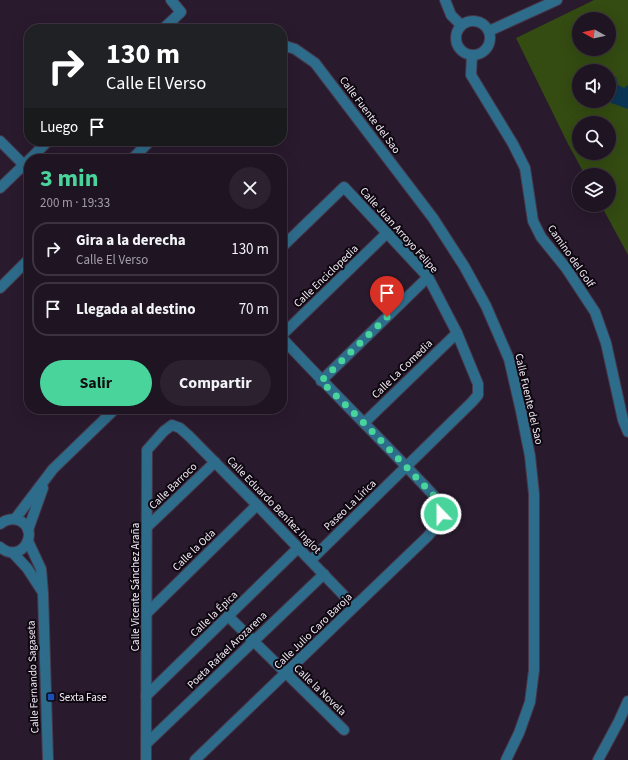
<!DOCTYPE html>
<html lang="es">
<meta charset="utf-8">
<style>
:root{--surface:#1f1422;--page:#2c212f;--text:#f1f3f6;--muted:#a19ea5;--line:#3c3340;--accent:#49d49c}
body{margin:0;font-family:"Source Sans 3",sans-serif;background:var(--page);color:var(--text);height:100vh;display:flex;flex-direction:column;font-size:15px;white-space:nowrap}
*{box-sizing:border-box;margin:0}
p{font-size:13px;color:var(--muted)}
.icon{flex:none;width:22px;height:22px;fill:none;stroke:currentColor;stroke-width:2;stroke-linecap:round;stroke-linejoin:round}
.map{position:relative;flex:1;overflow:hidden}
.details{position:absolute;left:24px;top:154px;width:263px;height:260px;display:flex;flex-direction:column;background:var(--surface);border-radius:16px;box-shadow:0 4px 16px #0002,0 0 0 1px var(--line)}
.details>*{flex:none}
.banner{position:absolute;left:24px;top:24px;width:263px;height:122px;border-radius:16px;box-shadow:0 4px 16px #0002,0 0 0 1px var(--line);background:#202124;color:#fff;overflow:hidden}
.needle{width:26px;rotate:278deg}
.fabs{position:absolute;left:572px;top:12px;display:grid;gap:8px}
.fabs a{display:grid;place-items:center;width:44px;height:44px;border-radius:50%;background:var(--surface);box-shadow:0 4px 16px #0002,0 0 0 1px var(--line);font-size:20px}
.pin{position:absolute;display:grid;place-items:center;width:34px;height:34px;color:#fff;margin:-41px -17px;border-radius:50% 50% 50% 0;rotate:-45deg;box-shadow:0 0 4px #0007}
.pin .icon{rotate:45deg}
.me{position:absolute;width:44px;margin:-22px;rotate:338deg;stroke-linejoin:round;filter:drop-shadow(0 0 3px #0008)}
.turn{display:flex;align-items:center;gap:14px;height:84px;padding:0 16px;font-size:18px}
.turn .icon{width:52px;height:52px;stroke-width:2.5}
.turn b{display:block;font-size:28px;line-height:34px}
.then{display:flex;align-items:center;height:38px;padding:0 16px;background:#0003;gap:8px;font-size:15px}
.round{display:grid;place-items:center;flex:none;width:42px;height:42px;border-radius:21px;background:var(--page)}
.overview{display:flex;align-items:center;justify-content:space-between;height:68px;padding:0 16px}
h1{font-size:24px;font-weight:700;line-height:30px;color:var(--accent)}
.primary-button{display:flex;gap:8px;margin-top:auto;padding:8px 16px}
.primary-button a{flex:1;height:46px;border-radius:24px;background:var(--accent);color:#111;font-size:16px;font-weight:700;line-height:46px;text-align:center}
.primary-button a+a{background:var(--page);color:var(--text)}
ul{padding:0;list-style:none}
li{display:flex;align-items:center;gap:12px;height:54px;margin:0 8px 6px;padding:0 8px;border:2px solid var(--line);border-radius:16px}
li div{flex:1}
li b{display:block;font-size:15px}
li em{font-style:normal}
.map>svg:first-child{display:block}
.green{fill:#344b12;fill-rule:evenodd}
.water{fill:#0b3554}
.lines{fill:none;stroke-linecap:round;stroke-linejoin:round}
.street-casing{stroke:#463749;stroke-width:12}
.street{stroke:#2e6c8b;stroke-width:10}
.route{stroke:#49d49c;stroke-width:7;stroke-dasharray:0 12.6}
.transit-dot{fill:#1a4fb4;stroke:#0e0810;stroke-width:1.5}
.labels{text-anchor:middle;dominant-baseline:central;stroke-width:4;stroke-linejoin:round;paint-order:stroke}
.street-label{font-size:11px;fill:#f5ebf8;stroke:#0e0810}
.poi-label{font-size:11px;fill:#f5ebf8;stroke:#0e0810;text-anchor:start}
</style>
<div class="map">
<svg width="628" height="760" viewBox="0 0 628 760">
<rect width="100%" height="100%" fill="#291a2d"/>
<path class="green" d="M594 0H628V255L601 205H609V175H585L568 144 516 38ZM579 19H609V49H579ZM579 71H609V101H579ZM579 123H609V153H579Z"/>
<polygon class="water" points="609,73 616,77 618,85 624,88 628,85 628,109 606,101 609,101"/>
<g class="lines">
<g class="street-casing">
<g id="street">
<polyline points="445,0 451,15 461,25"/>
<circle cx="473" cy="38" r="17"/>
<polyline points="163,29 181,12 171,0"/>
<polyline points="489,31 557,0"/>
<polyline points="282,45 295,49 315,63 433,218 464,266 486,306 509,359 521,411 530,456 534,494 534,670 530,702 519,733 506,760"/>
<polyline points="472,55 471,75 513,144 525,168 533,221 541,237 566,268 595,312 606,343 623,420 628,432"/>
<polyline points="0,141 24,165"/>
<polyline points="30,159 48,141"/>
<polyline points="132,159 150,141"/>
<polyline points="0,188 29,160"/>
<polyline points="282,247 344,187 428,277 457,333 478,384 478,395 472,402 311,560"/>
<polyline points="0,288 29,259"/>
<polyline points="282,335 387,233"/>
<polyline points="321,381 428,277"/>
<polyline points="364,423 457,333"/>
<polyline points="15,519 53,469 115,409"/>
<path d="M0 524C5 520 11 518 18 520 42 529 22 566 0 547"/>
<polyline points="147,527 215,462"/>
<polyline points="28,530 43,488"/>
<polyline points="28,541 41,569 43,593 48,760"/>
<polyline points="13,553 27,568 42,591"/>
<polyline points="147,613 257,505"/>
<polyline points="228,616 344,730"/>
<polyline points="146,696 298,548"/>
<polyline points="146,744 324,574"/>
<polyline points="146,760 147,450 164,431 172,425 180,428 189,436 257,505 354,606"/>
<path d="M195 760 427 537 435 528 441 514 438 500C387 445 333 393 282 338"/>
<polyline points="598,760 619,721 628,701"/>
</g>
</g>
<use href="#street" class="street"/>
</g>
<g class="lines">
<polyline class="route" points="387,317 321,381 364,423 438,500 441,514"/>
</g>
<rect class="transit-dot" x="47" y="693" width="8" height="8" rx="2"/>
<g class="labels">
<g class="street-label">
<text transform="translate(370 115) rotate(53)">Calle Fuente del Sao</text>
<text transform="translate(399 230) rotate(48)">Calle Juan Arroyo Felipe</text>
<text transform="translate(571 256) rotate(55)">Camino del Golf</text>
<text transform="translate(326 276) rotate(-44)">Calle Enciclopedia</text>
<text transform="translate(402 369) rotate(-44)">Calle La Comedia</text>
<text transform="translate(529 399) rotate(77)">Calle Fuente del Sao</text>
<text transform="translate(173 486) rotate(-44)">Calle Barroco</text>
<text transform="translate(274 505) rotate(46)">Calle Eduardo Benítez Inglot</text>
<text transform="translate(350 505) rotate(-44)">Paseo La Lírica</text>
<text transform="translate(194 550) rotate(-44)">Calle la Oda</text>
<text transform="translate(135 587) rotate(-90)">Calle Vicente Sánchez Araña</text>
<text transform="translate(214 614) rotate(-44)">Calle la Épica</text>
<text transform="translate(313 631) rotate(-44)">Calle Julio Caro Baroja</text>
<text transform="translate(227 650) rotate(-44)">Poeta Rafael Arozarena</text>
<text transform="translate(33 677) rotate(-92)">Calle Fernando Sagaseta</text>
<text transform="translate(320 690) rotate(44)">Calle la Novela</text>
</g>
<g class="poi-label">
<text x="59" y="697">Sexta Fase</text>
</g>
</g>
</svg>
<div class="fabs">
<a><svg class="needle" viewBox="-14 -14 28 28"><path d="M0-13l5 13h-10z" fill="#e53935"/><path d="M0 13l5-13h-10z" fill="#a19ea5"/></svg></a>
<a><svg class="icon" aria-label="sound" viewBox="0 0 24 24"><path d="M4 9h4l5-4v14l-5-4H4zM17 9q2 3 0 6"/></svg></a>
<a><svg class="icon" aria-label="search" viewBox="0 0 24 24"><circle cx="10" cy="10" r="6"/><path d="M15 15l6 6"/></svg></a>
<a><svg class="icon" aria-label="layers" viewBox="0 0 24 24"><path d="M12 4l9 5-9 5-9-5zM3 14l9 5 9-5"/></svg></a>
</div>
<div class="pin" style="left:387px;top:317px;background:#d93025"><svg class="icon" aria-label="arrive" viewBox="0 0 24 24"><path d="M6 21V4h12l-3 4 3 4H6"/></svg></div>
<svg class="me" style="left:441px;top:514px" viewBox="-20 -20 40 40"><circle r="17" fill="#49d49c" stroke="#fff" stroke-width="3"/><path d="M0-11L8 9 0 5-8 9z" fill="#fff"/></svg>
<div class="banner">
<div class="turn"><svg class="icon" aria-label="right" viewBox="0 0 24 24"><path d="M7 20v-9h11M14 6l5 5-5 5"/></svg><div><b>130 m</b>Calle El Verso</div></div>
<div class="then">Luego<svg class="icon" aria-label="arrive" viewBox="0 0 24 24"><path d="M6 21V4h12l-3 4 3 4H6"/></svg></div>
</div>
<section class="details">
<div class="overview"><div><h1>3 min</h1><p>200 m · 19:33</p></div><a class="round"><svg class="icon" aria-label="close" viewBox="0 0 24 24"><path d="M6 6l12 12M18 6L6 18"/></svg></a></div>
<ul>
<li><svg class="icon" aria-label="right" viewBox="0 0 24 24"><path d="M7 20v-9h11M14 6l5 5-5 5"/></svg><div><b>Gira a la derecha</b><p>Calle El Verso</p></div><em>130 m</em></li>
<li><svg class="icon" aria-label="arrive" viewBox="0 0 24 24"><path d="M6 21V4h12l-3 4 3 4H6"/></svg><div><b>Llegada al destino</b></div><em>70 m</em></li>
</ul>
<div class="primary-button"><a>Salir</a><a>Compartir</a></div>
</section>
</div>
